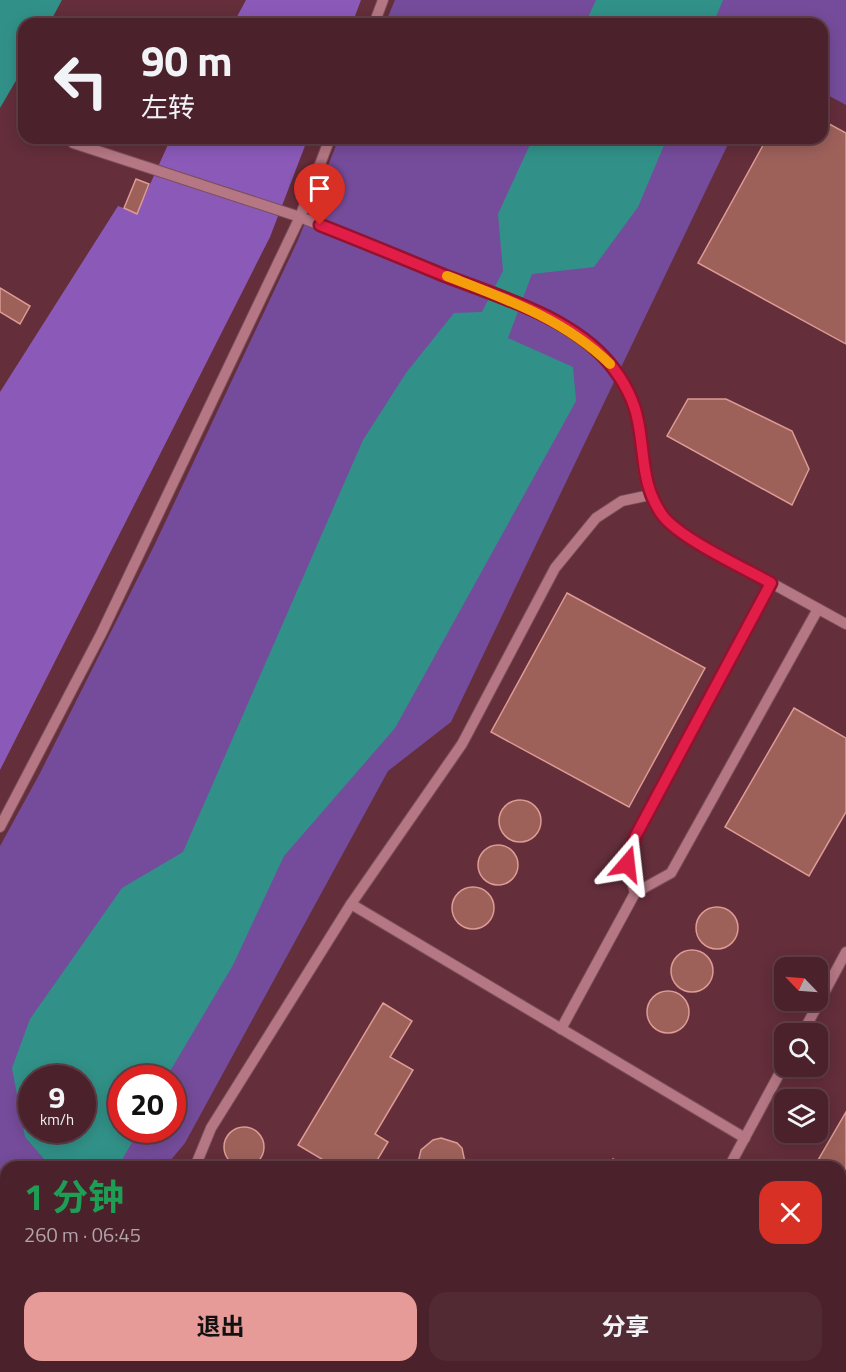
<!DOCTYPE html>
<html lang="zh">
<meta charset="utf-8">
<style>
:root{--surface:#4b222c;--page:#522a34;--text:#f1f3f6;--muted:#b2a4a9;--line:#623f48;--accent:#e69b98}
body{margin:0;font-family:"Titillium Web","Noto Sans SC",sans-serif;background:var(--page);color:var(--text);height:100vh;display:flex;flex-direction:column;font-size:22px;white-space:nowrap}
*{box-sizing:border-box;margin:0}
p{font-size:20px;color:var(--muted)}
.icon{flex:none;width:33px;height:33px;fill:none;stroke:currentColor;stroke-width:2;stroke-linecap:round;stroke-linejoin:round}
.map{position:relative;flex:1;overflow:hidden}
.sheet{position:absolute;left:0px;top:1161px;width:846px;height:212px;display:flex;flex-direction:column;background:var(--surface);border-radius:18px 18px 0 0;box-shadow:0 3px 15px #0003,0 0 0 2px var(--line)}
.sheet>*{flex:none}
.hud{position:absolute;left:18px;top:18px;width:810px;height:126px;border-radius:18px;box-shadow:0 3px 15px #0003,0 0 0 2px var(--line);background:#4b222c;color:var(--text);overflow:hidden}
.needle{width:39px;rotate:295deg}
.fabs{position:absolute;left:774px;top:957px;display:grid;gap:12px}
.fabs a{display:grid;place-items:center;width:54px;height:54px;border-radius:12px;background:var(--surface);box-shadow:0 3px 15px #0003,0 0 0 2px var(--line);font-size:30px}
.speed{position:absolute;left:18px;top:1065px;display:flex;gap:12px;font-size:30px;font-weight:700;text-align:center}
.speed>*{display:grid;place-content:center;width:78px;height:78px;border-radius:50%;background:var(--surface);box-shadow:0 3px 15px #0003,0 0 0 2px var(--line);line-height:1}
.speed small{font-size:15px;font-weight:400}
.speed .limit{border:9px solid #d22;background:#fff;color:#111}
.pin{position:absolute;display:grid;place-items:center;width:51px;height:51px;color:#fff;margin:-62px -26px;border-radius:50% 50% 50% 0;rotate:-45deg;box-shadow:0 0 6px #0007}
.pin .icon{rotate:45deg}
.me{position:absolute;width:66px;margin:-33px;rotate:17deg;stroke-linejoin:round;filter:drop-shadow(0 0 4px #0008)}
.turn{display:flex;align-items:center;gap:21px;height:126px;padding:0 24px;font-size:27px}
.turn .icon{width:78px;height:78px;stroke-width:2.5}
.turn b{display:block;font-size:42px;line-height:51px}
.round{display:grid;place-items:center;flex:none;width:63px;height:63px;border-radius:18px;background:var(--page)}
.head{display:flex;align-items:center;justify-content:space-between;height:102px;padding:0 24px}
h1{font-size:36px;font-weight:700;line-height:45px;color:#1e9e55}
.button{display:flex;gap:12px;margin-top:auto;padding:12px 24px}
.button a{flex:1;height:69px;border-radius:18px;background:var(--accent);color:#111;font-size:24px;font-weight:700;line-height:69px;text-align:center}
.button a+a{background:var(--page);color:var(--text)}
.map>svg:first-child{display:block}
.green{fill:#754c9b;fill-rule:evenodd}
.forest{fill:#8b5ab9}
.water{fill:#319188;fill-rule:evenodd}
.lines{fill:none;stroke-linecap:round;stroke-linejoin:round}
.river{stroke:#319188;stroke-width:44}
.building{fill:#9d615a;stroke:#dc9b94;stroke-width:1.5}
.service-casing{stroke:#794e5a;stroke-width:12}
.service{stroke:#b57784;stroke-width:10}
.route-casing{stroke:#92132f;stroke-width:15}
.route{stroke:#e11d48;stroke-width:10}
.slow{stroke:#f59e0b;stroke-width:10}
</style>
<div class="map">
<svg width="846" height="1372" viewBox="0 0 846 1372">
<rect width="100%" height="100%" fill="#642e3b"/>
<g class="green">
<polygon points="395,0 846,0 846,105 822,92 822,24 385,24"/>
<path d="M339 138H731L451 722 388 771 185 1143 165 1167H6V1180L0 1170V846L39 775 154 546 298 240ZM32 1078H82V1130H32ZM122 1078H172V1130H122Z"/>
</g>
<g class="forest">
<polygon points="246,0 361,0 352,24 233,24"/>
<polygon points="171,138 308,138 270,237 0,770 0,392 118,206 137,213"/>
</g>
<g class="water">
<polygon points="0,0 62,0 49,24 24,24 24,67 0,108"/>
<polygon points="596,0 723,0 713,24 585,24"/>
<path d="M533 138H667L638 207 594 267 532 274 508 338 573 367 576 401 395 728 284 856 233 965 166 1078H122V1130H139L118 1167H51L25 1137 12 1068 30 1019 122 888 183 852 363 440 406 373 454 313 482 312 503 271 498 214ZM32 1078H82V1130H32Z"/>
</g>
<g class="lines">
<g class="river">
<polyline points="0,1282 6,1293"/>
<polyline points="46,1366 49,1372"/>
</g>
</g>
<g class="building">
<polygon points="822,120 846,133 846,344 698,263 767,138 822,138"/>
<polygon points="136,179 149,184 137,214 124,208"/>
<polygon points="0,288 30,306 20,324 0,312"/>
<polygon points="688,399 726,399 792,431 809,469 792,505 667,436"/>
<polygon points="567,593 705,668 629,807 491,732"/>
<polygon points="794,708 846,738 846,812 809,876 725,827"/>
<circle cx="520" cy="821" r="21"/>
<circle cx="498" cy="865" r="20"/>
<circle cx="473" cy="908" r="21"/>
<circle cx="717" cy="928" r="21"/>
<circle cx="692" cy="971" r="21"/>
<circle cx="668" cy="1012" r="21"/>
<polygon points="383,1003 412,1021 390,1057 413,1070 375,1134 388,1142 373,1167 335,1167 298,1145"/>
<polygon points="846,1112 846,1182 840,1192 840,1167 814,1167"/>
<circle cx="244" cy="1147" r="20"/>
<polygon points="441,1138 457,1143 462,1148 466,1167 417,1167 421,1150 433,1140"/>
<polygon points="613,1159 628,1167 609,1167"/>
<polygon points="846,1265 846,1314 840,1311 840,1277"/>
<polygon points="285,1366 446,1366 443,1372 282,1372"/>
<polygon points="774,1366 781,1366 792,1372 772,1372"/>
</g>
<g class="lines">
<g class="service-casing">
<g id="service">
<polyline points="374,24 383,0"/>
<path d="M73 143 300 217 545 316C586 342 630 370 638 422 643 455 640 491 664 518 682 537 711 550 733 562 771 583 808 603 846 624"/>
<polyline points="771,583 635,837 627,864 635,893 671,873 818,609"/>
<polyline points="0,827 101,634 300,217 330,138"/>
<polyline points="351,904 745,1138"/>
<polyline points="561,1029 635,893"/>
<polyline points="802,1034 846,952"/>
<polyline points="195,1167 211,1128 351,904 462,744 555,568 596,518 622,501 650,495"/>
<polyline points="729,1167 784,1065"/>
<polyline points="169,1372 170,1366"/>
<polyline points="453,1372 456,1366"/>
</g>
</g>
<use href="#service" class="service"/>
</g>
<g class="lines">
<g class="route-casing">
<path id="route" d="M320 225C361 241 402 258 443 275 497 296 572 317 610 364 623 380 634 400 638 421 645 455 641 486 663 516 681 539 744 568 771 583L635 837 627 864"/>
</g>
<use href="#route" class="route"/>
<path class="slow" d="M447 276C506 299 564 319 610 364"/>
</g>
</svg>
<div class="fabs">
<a><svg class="needle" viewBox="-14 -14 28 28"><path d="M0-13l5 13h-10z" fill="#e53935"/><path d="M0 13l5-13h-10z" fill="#b2a4a9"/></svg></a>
<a><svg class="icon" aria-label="search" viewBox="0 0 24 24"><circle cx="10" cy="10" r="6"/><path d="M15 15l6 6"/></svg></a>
<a><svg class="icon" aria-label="layers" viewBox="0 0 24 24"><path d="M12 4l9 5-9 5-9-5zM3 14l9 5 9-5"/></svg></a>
</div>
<div class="speed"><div>9<small>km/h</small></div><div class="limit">20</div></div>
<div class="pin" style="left:320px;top:225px;background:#d93025"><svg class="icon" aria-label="arrive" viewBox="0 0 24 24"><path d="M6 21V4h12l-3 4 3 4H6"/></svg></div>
<svg class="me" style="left:627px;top:864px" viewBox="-20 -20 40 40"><path d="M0-17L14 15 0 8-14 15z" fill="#e11d48" stroke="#fff" stroke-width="4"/></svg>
<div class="hud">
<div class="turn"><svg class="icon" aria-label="left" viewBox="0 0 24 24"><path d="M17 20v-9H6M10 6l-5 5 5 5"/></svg><div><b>90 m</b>左转</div></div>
</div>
<section class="sheet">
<div class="head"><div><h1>1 分钟</h1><p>260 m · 06:45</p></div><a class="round" style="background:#d93025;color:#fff"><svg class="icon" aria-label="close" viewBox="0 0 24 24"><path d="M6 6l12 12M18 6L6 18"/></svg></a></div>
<div class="button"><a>退出</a><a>分享</a></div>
</section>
</div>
